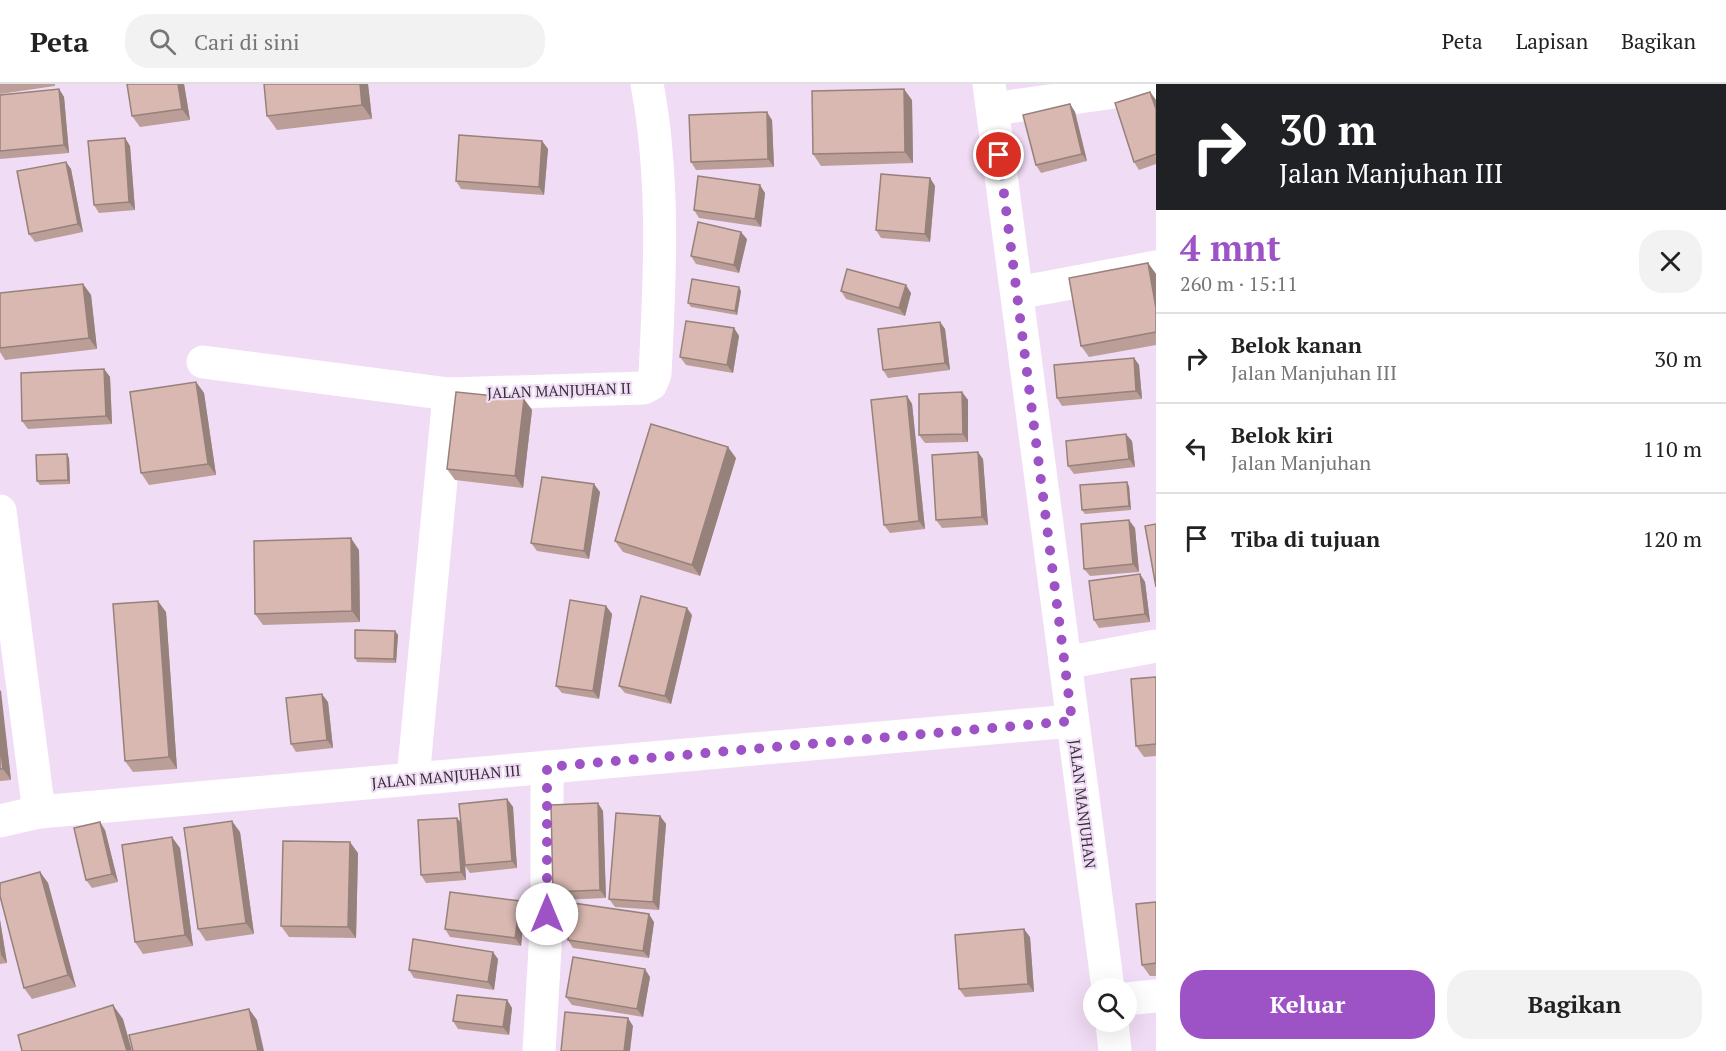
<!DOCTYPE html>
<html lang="id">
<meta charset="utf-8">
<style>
:root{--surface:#fff;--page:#f2f2f2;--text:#222;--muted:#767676;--line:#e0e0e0;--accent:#9d52c5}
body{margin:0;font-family:"PT Serif",serif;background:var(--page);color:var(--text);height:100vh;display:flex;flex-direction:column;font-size:22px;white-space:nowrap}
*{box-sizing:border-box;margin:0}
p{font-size:20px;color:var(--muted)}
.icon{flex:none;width:33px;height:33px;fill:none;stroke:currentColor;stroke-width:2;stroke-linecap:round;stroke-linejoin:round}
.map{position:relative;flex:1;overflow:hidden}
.details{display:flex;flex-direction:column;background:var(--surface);width:570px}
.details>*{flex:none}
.top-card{background:#202124;color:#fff;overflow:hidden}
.fabs{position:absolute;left:1083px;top:894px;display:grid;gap:12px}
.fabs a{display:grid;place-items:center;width:54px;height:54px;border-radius:50%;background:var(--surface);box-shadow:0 6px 24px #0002;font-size:30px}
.pin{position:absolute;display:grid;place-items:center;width:51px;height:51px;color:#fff;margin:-26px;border:3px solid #fff;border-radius:50%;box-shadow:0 2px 6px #0007}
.me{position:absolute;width:66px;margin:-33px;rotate:0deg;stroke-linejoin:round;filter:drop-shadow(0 0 4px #0008)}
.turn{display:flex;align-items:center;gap:21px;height:126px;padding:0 24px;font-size:27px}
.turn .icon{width:78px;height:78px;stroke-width:2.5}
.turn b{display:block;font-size:42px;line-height:51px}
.round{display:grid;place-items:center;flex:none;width:63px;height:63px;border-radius:24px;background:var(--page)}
.summary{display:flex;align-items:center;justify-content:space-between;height:102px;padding:0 24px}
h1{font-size:36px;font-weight:700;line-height:45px;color:var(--accent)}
.action{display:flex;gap:12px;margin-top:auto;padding:12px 24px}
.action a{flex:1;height:69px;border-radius:24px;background:var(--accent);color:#fff;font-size:24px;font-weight:700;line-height:69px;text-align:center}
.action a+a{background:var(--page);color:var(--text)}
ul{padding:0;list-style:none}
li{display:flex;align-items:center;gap:18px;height:90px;padding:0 24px;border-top:2px solid var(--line)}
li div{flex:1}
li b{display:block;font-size:22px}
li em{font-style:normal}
header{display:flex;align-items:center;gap:36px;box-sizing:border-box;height:84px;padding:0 30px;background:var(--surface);border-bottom:2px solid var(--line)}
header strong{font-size:28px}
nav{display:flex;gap:33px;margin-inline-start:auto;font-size:21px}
.search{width:420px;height:54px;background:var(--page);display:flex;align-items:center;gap:15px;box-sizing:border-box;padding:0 21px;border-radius:24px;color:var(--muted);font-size:22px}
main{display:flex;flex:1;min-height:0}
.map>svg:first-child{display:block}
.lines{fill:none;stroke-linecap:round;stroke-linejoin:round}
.minor{stroke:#fff;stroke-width:33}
.wall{fill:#ba9e97}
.shaded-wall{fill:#97817b}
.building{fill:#d8b8b0;stroke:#97817b;stroke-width:1.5}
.route{stroke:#9d52c5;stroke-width:10;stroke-dasharray:0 18}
.labels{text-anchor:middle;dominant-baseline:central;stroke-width:4.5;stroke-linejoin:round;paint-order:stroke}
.street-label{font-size:15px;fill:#352e37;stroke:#f0dcf4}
</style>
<header>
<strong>Peta</strong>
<div class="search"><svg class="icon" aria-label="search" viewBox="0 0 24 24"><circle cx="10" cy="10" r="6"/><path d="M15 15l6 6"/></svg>Cari di sini</div>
<nav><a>Peta</a><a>Lapisan</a><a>Bagikan</a></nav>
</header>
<main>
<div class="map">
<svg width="1156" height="967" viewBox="0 0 1156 967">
<rect width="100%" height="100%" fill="#f0dcf4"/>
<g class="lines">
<g class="minor">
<polyline points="989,0 1108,904"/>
<polyline points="993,25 1156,2"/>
<polyline points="1017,209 1156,183"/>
<path d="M203 278 449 310 644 304 651 300 655 290C660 194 665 95 647 0"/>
<polyline points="0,427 39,728"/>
<polyline points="1065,579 1156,562"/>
<polyline points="413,695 449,310"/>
<polyline points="0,737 39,728 1072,637"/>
<polyline points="1126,915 1156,912"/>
<polyline points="1112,938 1115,967"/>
<polyline points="539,967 547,830 547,683"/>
</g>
</g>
<g class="wall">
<polygon points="0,0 55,0 55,2 0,10"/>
<polygon points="127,0 184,0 190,36 140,43 132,32"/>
<polygon points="368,0 372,35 277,46 267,32"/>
<polygon points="59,5 64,13 69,69 0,75 0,11"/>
<polygon points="1150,8 1156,16 1156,80 1139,86 1134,78"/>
<polygon points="912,16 913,79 821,82 813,70"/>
<polygon points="1070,20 1075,28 1087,77 1041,89 1036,81"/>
<polygon points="772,36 774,83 696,86 691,78"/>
<polygon points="125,54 130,62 135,126 99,129 94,121"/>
<polygon points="542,57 548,65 544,111 461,105 456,97"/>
<polygon points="66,78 71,85 83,148 35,158 29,150"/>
<polygon points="930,94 935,102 930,158 881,154 876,146"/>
<polygon points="765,109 761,143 699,134 694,126"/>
<polygon points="747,155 739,189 696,180 691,172"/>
<polygon points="1148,179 1156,190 1156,261 1089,273 1081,262"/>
<polygon points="83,200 91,211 97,265 5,276 0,268 0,209"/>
<polygon points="741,207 737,231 691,223 688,219"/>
<polygon points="841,207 911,209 905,232 846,215"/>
<polygon points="940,238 945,245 950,286 888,294 883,286"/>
<polygon points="734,244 739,252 733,289 686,281 680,273"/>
<polygon points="1134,274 1139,281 1142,315 1062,322 1057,314"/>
<polygon points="104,285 110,293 112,340 28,345 22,337"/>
<polygon points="196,298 204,309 216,391 149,401 141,389"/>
<polygon points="962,308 968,316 968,358 925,359 919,351"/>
<polygon points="907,312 912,320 925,445 890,449 884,441"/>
<polygon points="524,315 532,326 523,404 455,396 447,385"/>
<polygon points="1132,357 1135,383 1074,390 1068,382"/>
<polygon points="69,374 70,400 40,401 37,397"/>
<polygon points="736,374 700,492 623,468 615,457"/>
<polygon points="983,375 988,441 942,444 936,436"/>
<polygon points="1129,402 1131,426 1085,430 1082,426"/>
<polygon points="600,408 589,475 537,467 531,459"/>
<polygon points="1135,444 1139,488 1090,492 1084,485"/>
<polygon points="359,466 360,538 263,541 255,530"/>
<polygon points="1140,490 1145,498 1150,538 1099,544 1094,536"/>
<polygon points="606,522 612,530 599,615 562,609 556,602"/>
<polygon points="166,528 177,685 133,688 125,677"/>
<polygon points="692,531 671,620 625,609 619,602"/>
<polygon points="395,547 398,551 396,579 357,578 355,574"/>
<polygon points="1156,593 1156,672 1144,673 1136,662"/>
<polygon points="0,606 11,696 0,697"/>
<polygon points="328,618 333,664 296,668 291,660"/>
<polygon points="507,715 513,723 517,784 470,789 465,782 466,796 426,799 421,791 461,739"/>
<polygon points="603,727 606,814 559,816 553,808"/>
<polygon points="660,732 666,740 659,826 615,823 609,815"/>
<polygon points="105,746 118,798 92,804 86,796"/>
<polygon points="240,748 254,850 206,857 198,845"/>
<polygon points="180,764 193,862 143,870 135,858"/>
<polygon points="358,769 356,854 289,853 281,842"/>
<polygon points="40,788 48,799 76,903 32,915 24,904"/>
<polygon points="1156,818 1156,892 1150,892 1142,881"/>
<polygon points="525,824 521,862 450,853 445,845"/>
<polygon points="0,836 7,879 0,880"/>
<polygon points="654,838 649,874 573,864 568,856"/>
<polygon points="1030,853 1034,908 965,913 959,905"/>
<polygon points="498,875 494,906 414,894 409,886"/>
<polygon points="650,893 643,933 572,921 566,913"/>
<polygon points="507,916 512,924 509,951 458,945 453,937"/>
</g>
<g class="shaded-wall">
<polygon points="178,0 184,0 190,36 182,25"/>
<polygon points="360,0 368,0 372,35 362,21"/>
<polygon points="59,5 64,13 69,69 64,61"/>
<polygon points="904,5 912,16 913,79 905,68"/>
<polygon points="1150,8 1156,16 1156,25"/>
<polygon points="1070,20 1075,28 1087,77 1082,70"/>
<polygon points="767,28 772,36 774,83 768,75"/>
<polygon points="125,54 130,62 135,126 129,118"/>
<polygon points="542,57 548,65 544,111 539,103"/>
<polygon points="66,78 71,85 83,148 78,140"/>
<polygon points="930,94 935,102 930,158 925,150"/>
<polygon points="760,101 765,109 761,143 755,135"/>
<polygon points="741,148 747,155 739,189 734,181"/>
<polygon points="1148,179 1156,190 1156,224"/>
<polygon points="83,200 91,211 97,265 89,254"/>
<polygon points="906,201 911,209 905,232 899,224"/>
<polygon points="739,203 741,207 737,231 735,227"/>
<polygon points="940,238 945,245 950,286 945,279"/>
<polygon points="734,244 739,252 733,289 727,281"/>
<polygon points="1134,274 1139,281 1142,315 1136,307"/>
<polygon points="104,285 110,293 112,340 106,332"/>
<polygon points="196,298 204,309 216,391 208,380"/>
<polygon points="962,308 968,316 968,358 963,350"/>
<polygon points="907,312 912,320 925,445 919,437"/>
<polygon points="524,315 532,326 523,404 515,392"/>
<polygon points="1126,350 1132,357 1135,383 1129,375"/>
<polygon points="728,363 736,374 700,492 692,481"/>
<polygon points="978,368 983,375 988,441 982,433"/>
<polygon points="67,370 69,374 70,400 68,396"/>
<polygon points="1127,398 1129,402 1131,426 1129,422"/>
<polygon points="594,400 600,408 589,475 584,467"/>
<polygon points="1129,436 1135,444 1139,488 1133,480"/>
<polygon points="351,454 359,466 360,538 352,527"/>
<polygon points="1140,490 1145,498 1150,538 1145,530"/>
<polygon points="158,517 166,528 177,685 169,673"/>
<polygon points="606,522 612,530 599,615 593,607"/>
<polygon points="687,524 692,531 671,620 665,612"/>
<polygon points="395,547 398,551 396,579 394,575"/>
<polygon points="0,606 1,607 11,696 3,685 0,658"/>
<polygon points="322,610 328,618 333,664 327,656"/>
<polygon points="507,715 513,723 517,784 512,777"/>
<polygon points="598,719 603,727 606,814 600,806"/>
<polygon points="660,732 666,740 659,826 653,818"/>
<polygon points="457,734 463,741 466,796 461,788"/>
<polygon points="232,737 240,748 254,850 246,839"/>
<polygon points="100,738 105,746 118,798 112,790"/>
<polygon points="172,753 180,764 193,862 185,851"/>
<polygon points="350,758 358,769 356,854 348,843"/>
<polygon points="40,788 48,799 76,903 68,891"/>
<polygon points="520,817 525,824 521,862 515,854"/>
<polygon points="649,830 654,838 649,874 643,867"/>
<polygon points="0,836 7,879 1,871 0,863"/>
<polygon points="1024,845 1030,853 1034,908 1028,900"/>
<polygon points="493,868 498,875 494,906 488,898"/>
<polygon points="645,885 650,893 643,933 637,925"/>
<polygon points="507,916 512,924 509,951 503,943"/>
<polygon points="113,921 123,935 132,967 127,967"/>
<polygon points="249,925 257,936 264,967 258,967"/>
<polygon points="628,934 633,942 630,967 624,967"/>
</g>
<g class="building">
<polygon points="127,0 178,0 182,25 132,32"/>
<polygon points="264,0 360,0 362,21 267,32"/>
<polygon points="59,5 64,61 0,67 0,11"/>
<polygon points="904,5 905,68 813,70 812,7"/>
<polygon points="1150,8 1156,25 1156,70 1134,78 1115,19"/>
<polygon points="1070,20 1082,70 1036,81 1023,31"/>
<polygon points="767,28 768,75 691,78 689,31"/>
<polygon points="459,51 542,57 539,103 456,97"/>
<polygon points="125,54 129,118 94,121 88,57"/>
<polygon points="66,78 78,140 29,150 17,87"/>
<polygon points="881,90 930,94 925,150 876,146"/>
<polygon points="698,92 760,101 755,135 694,126"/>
<polygon points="698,138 741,148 734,181 691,172"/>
<polygon points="1148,179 1156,224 1156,248 1081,262 1069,194"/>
<polygon points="847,185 906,201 899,224 841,207"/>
<polygon points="692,195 739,203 735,227 688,219"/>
<polygon points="83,200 89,254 0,264 0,209"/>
<polygon points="686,237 734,244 727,281 680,273"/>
<polygon points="940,238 945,279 883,286 878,245"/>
<polygon points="1134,274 1136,307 1057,314 1054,281"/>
<polygon points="104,285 106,332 22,337 21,289"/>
<polygon points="196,298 208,380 141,389 130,308"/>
<polygon points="456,308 524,315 515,392 447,385"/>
<polygon points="962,308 963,350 919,351 919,310"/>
<polygon points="907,312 919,437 884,441 871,316"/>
<polygon points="651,340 728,363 692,481 615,457"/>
<polygon points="1126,350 1129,375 1068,382 1066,357"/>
<polygon points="978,368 982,433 936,436 932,371"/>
<polygon points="67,370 68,396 37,397 36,371"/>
<polygon points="542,393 594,400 584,467 531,459"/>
<polygon points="1127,398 1129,422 1082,426 1080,401"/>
<polygon points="1129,436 1133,480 1084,485 1081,440"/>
<polygon points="1156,440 1156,503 1145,442"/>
<polygon points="351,454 352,527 255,530 254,457"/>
<polygon points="1140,490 1145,530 1094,536 1089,497"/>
<polygon points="641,512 687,524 665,612 619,602"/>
<polygon points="570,516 606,522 593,607 556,602"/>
<polygon points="158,517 169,673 125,677 113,520"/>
<polygon points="355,546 395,547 394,575 355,574"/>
<polygon points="1156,593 1156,660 1136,662 1131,595"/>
<polygon points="322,610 327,656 291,660 286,614"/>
<polygon points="0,658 3,685 0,685"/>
<polygon points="507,715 512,777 465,781 459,720"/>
<polygon points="598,719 600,806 553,808 551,721"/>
<polygon points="616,729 660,732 653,818 609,815"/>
<polygon points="457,734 461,788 421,791 418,736"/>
<polygon points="232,737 246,839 198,845 184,744"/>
<polygon points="100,738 112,790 86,796 74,744"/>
<polygon points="172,753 185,851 135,858 122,761"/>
<polygon points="283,757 350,758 348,843 281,842"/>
<polygon points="40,788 68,891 24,904 0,812 0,799"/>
<polygon points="450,808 520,817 515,854 445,845"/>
<polygon points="1156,818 1156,879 1142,881 1136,820"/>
<polygon points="573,819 649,830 643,867 568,856"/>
<polygon points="1024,845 1028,900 959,905 955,851"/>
<polygon points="413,855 493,868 488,898 409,886"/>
<polygon points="573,873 645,885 637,925 566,913"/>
<polygon points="457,911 507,916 503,943 453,937"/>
<polygon points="113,921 127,967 22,967 18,951"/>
<polygon points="249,925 258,967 133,967 129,951"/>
<polygon points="565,928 628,934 624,967 561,967"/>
</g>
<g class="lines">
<polyline class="route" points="547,830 547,683 1072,637 999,71"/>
</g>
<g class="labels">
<g class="street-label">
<text transform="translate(559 306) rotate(-2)">JALAN MANJUHAN II</text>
<text transform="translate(446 692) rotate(-5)">JALAN MANJUHAN III</text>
<text transform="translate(1083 720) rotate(83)">JALAN MANJUHAN</text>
</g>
</g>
</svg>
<div class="fabs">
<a><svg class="icon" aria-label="search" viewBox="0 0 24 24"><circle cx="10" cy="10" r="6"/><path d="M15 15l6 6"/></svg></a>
</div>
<div class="pin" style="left:999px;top:71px;background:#d93025"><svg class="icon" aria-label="arrive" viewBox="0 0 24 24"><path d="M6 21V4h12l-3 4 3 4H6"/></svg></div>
<svg class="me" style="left:547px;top:830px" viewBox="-20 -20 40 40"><circle r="19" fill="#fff"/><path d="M0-13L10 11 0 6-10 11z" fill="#9d52c5"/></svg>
</div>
<section class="details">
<div class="top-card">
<div class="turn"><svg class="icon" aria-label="right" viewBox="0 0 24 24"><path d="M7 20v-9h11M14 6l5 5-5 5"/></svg><div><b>30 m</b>Jalan Manjuhan III</div></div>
</div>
<div class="summary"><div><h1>4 mnt</h1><p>260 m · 15:11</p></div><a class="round"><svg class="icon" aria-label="close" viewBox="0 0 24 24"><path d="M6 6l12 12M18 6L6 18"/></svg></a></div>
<ul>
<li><svg class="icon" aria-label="right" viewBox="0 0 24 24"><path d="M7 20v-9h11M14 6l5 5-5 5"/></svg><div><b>Belok kanan</b><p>Jalan Manjuhan III</p></div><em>30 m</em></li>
<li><svg class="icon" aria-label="left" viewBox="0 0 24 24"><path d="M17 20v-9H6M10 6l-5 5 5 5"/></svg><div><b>Belok kiri</b><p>Jalan Manjuhan</p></div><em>110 m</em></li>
<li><svg class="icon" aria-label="arrive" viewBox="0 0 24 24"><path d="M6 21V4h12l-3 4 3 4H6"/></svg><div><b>Tiba di tujuan</b></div><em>120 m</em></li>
</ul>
<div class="action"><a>Keluar</a><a>Bagikan</a></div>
</section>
</main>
